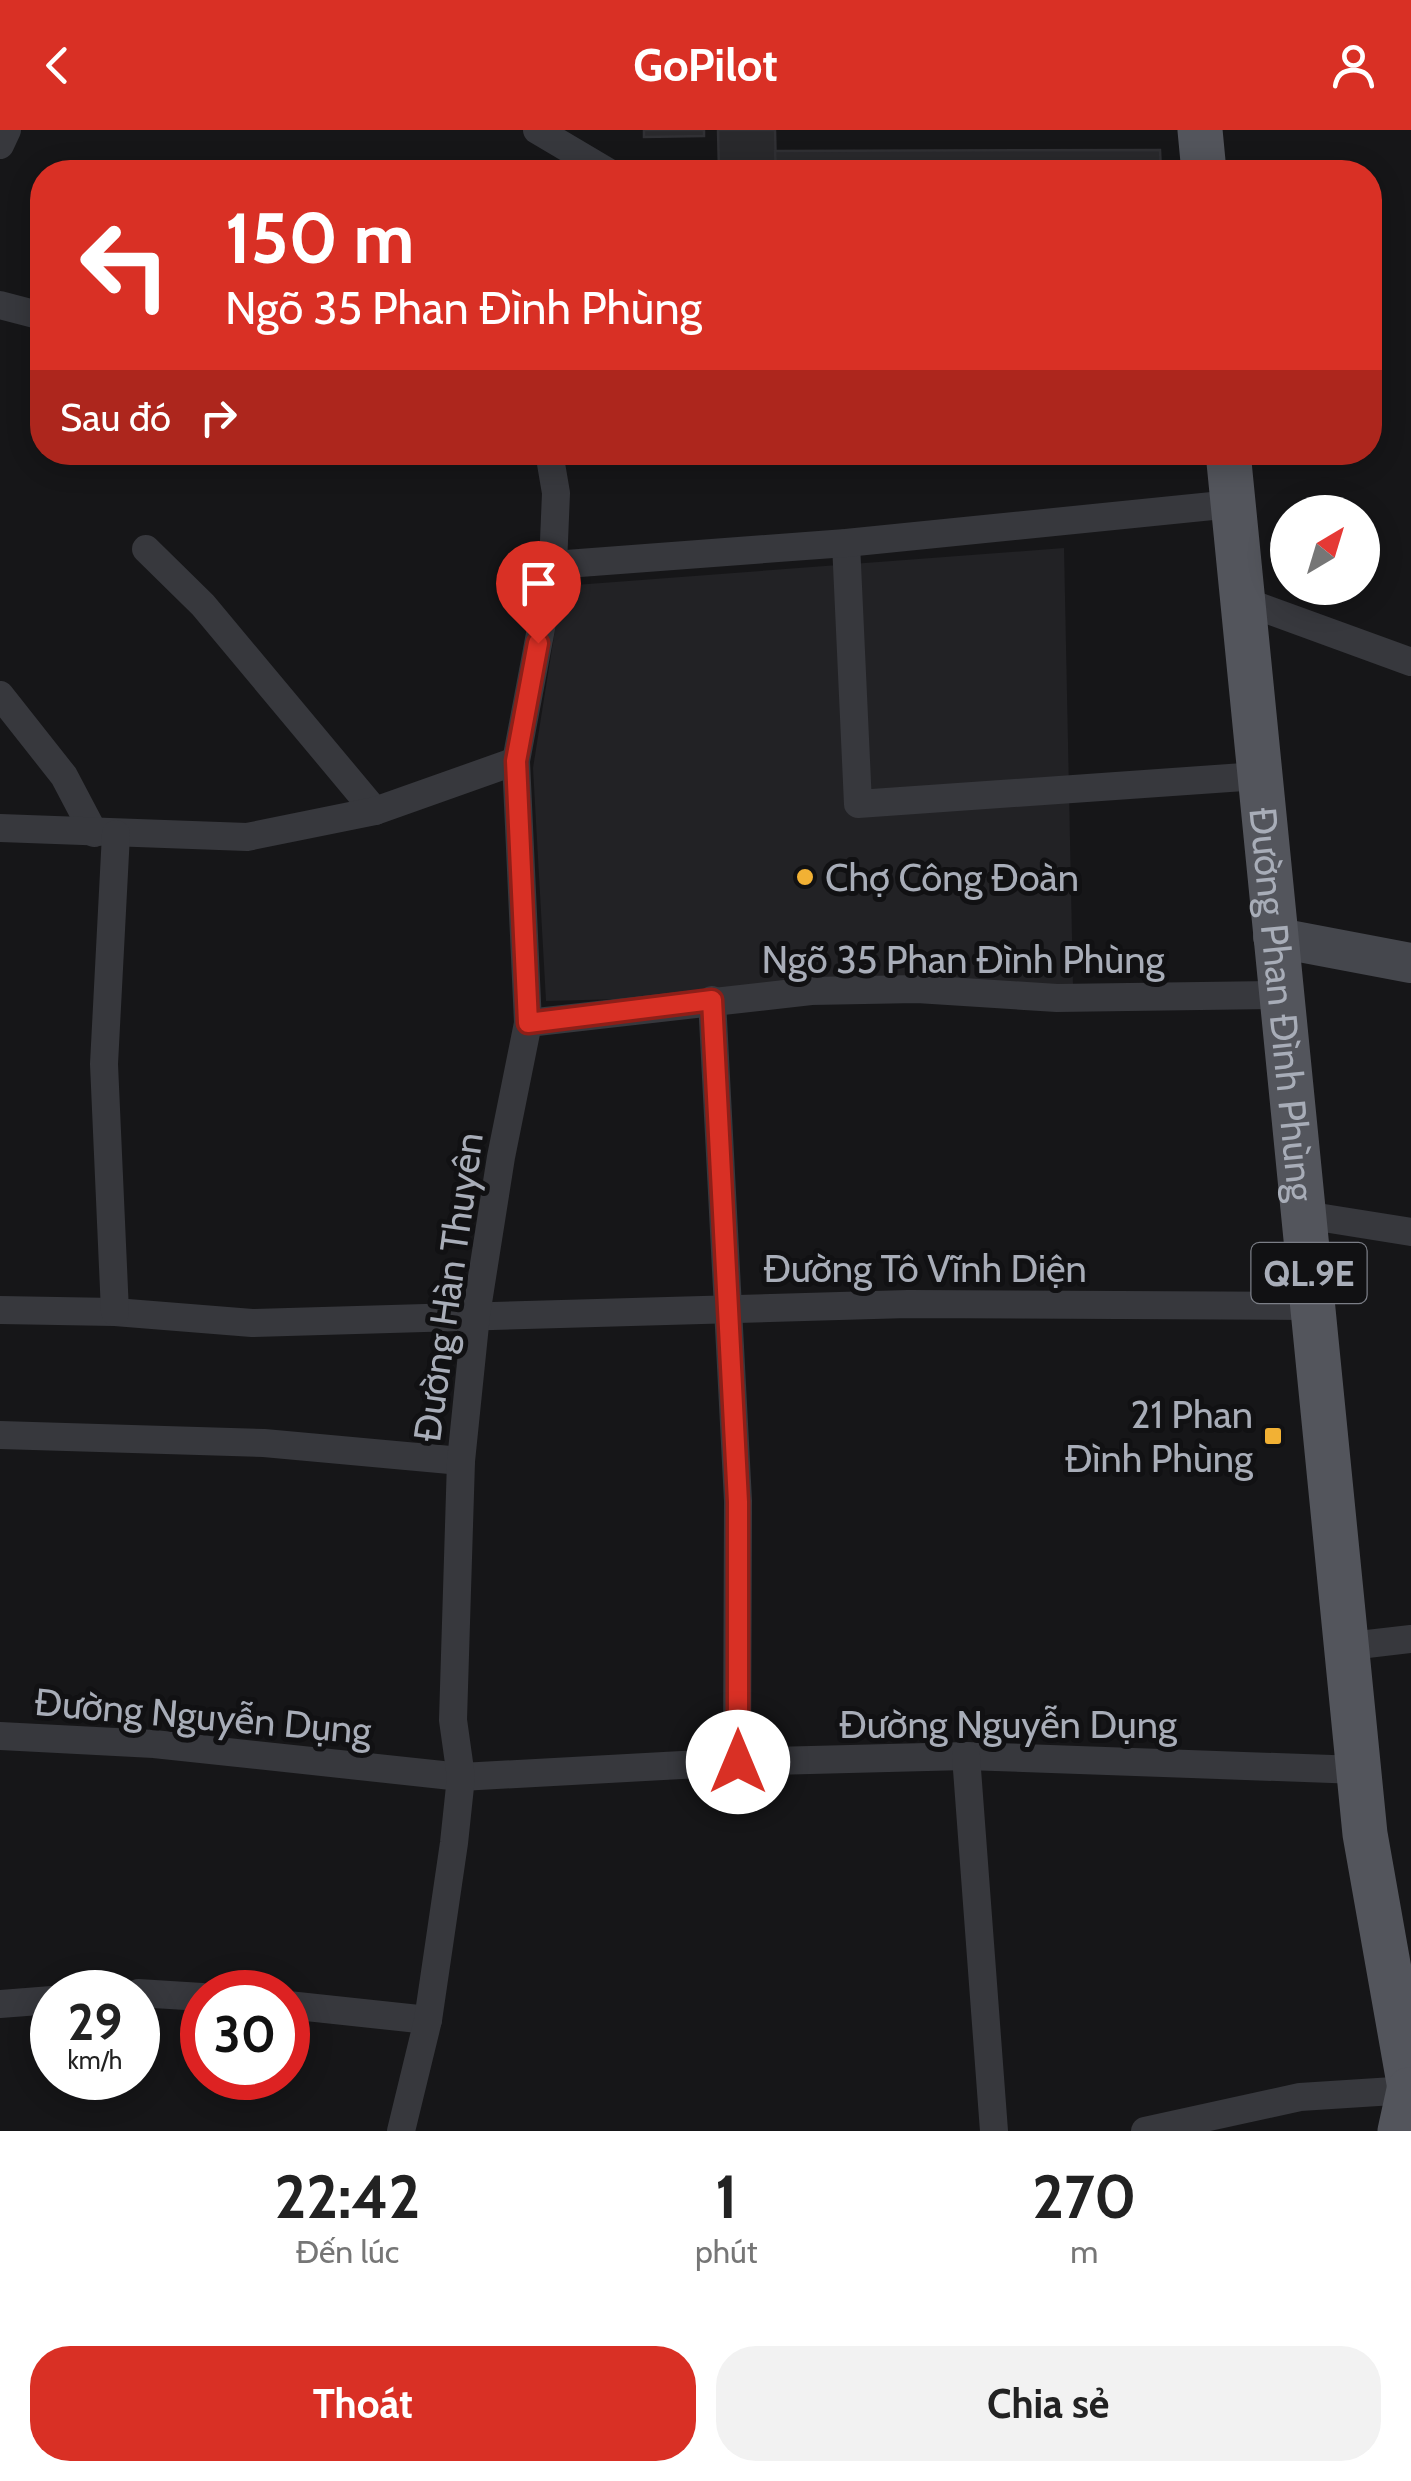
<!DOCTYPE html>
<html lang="vi">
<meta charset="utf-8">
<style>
:root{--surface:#fff;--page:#f2f2f2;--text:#222;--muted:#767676;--accent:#d93025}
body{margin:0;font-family:Cabin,sans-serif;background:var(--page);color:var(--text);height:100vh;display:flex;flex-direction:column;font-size:38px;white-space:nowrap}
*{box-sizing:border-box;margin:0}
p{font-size:32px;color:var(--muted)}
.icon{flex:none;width:55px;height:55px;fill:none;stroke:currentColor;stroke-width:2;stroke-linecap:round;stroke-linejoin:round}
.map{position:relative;height:2001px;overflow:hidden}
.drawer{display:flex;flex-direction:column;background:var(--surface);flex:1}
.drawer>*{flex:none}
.guide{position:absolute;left:30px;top:30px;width:1352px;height:305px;border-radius:40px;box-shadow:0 5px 25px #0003;background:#d93025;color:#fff;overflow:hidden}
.needle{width:65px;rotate:38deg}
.tools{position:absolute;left:1270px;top:365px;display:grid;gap:20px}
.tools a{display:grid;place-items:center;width:110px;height:110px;border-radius:50%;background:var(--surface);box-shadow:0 5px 25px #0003;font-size:50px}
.speed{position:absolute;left:30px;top:1840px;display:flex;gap:20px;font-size:50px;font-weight:700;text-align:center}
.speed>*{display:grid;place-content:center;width:130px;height:130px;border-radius:50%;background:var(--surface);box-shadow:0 5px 25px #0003;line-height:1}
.speed small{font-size:25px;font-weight:400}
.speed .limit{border:15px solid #d22;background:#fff;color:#111}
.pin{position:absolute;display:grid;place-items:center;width:85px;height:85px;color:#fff;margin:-102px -42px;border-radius:50% 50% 50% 0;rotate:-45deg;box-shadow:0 0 10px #0007}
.pin .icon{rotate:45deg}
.me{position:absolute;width:110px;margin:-55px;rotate:0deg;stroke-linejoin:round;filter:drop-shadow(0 0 8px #0008)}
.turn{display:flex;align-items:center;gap:35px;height:210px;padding:0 30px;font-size:45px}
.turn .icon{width:130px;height:130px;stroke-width:2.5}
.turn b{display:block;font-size:70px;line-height:85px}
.then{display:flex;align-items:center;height:95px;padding:0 30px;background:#0003;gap:20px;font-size:38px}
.eta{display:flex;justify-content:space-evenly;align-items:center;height:170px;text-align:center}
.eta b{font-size:60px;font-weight:700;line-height:70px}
.action{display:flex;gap:20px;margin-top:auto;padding:20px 30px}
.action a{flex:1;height:115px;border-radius:40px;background:var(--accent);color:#fff;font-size:40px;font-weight:700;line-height:115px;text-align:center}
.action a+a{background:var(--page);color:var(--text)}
header{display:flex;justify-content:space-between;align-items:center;height:130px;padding:0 30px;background:var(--accent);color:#fff;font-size:45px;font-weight:700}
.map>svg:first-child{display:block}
.built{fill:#222225}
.building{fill:#29292c;stroke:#303034;stroke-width:2.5}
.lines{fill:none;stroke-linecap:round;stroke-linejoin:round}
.street{stroke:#37383d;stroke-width:28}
.secondary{stroke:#45474d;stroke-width:40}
.primary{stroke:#53555c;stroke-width:45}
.route-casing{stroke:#8d1f18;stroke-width:25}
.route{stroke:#d93025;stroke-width:18}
.poi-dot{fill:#f2b134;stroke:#111113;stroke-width:4}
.labels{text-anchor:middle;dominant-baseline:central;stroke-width:10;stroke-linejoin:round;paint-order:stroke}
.shield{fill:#111113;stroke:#7b7e86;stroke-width:2.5}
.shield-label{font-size:35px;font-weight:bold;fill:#a8adb8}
.poi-label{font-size:38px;fill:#a8adb8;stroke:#111113;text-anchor:start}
.street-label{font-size:38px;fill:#a8adb8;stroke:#111113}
</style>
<header><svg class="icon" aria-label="back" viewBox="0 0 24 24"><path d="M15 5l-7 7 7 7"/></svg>GoPilot<svg class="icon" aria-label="person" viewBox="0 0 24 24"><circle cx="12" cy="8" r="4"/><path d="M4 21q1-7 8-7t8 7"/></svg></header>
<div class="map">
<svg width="1411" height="2001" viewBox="0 0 1411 2001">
<rect width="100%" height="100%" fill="#161618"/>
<polygon class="built" points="1064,418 1073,857 546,871 533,638 562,456"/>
<g class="building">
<polygon points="644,0 704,0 704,6 644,7"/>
<polygon points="718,0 775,0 776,42 719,42"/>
<polygon points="1160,20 1161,42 776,42 775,21"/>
</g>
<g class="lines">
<g class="street">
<polyline points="537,0 608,42"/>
<polyline points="0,15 7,0"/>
<polyline points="0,175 42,186"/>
<polyline points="846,413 858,674 1258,646"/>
<polyline points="146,419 203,475 375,681"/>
<polyline points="553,435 846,413 1232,374"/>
<polyline points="1241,470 1411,532"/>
<polyline points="0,565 64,646 94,703"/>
<polyline points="0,698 247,707 375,681 516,631"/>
<polyline points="712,870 738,1371 737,1632"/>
<polyline points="528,893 811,861 917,859 1057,868 1279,865"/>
<polyline points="1305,1085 1411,1102"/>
<polyline points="0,1180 115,1182 252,1193 908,1174 1311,1176"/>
<polyline points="115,1182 104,934 116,704"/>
<polyline points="0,1305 264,1313 461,1331"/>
<polyline points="1350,1516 1411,1509"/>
<polyline points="0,1606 154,1614 461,1647 737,1632 966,1626 1359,1640"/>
<polyline points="966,1626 994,2001"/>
<polyline points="138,1863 202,1867"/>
<polyline points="0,1874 52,1870"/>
<polyline points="288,1875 428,1890"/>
<polyline points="401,2001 428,1890 454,1713 461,1647 453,1590 461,1331 476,1185 501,1027 528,893 516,631 553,435 556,363 549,322"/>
<polyline points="1145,2001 1300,1967 1409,1960"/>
</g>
<polyline class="secondary" points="1273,807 1411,833"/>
<g class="primary">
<polyline points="1200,0 1204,42"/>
<path id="s1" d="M1228 322 1365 1704 1411 1964"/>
<polyline points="1400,2001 1409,1960"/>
</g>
</g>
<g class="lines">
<g class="route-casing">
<polyline id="route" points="538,513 516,631 528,893 712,870 738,1372 738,1632"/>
</g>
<use href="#route" class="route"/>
</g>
<g class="poi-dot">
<circle cx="805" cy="747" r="10"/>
<rect x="1263" y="1296" width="20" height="20" rx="5"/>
</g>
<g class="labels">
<rect class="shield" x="1251.5" y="1113" width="115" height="60" rx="8"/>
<g class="shield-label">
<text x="1309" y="1143">QL.9E</text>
</g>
<g class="poi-label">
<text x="825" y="747">Chợ Công Đoàn</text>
<text x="1253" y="1284" text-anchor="end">21 Phan<tspan x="1253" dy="44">Đình Phùng</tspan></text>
</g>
<g class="street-label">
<text x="963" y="829">Ngõ 35 Phan Đình Phùng</text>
<text stroke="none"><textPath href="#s1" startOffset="555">Đường Phan Đình Phùng</textPath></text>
<text x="925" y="1138">Đường Tô Vĩnh Diện</text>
<text transform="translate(448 1157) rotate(-82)">Đường Hàn Thuyên</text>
<text transform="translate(203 1586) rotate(5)">Đường Nguyễn Dụng</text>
<text x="1008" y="1594">Đường Nguyễn Dụng</text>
</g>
</g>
</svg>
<div class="tools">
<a><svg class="needle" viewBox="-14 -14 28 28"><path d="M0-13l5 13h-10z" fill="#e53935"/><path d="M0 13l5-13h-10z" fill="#767676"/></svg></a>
</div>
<div class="speed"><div>29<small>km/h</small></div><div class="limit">30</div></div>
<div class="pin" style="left:538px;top:513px;background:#d93025"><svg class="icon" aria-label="arrive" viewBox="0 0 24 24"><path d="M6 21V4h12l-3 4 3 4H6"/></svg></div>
<svg class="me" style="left:738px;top:1632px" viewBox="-20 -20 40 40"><circle r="19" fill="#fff"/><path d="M0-13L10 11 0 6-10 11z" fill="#d93025"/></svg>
<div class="guide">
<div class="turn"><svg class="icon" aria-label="left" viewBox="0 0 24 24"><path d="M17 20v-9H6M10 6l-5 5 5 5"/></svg><div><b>150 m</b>Ngõ 35 Phan Đình Phùng</div></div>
<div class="then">Sau đó<svg class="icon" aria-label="right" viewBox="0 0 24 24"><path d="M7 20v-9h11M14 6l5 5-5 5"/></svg></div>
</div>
</div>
<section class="drawer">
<div class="eta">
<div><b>22:42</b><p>Đến lúc</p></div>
<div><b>1</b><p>phút</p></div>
<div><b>270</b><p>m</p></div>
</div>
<div class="action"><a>Thoát</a><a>Chia sẻ</a></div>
</section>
